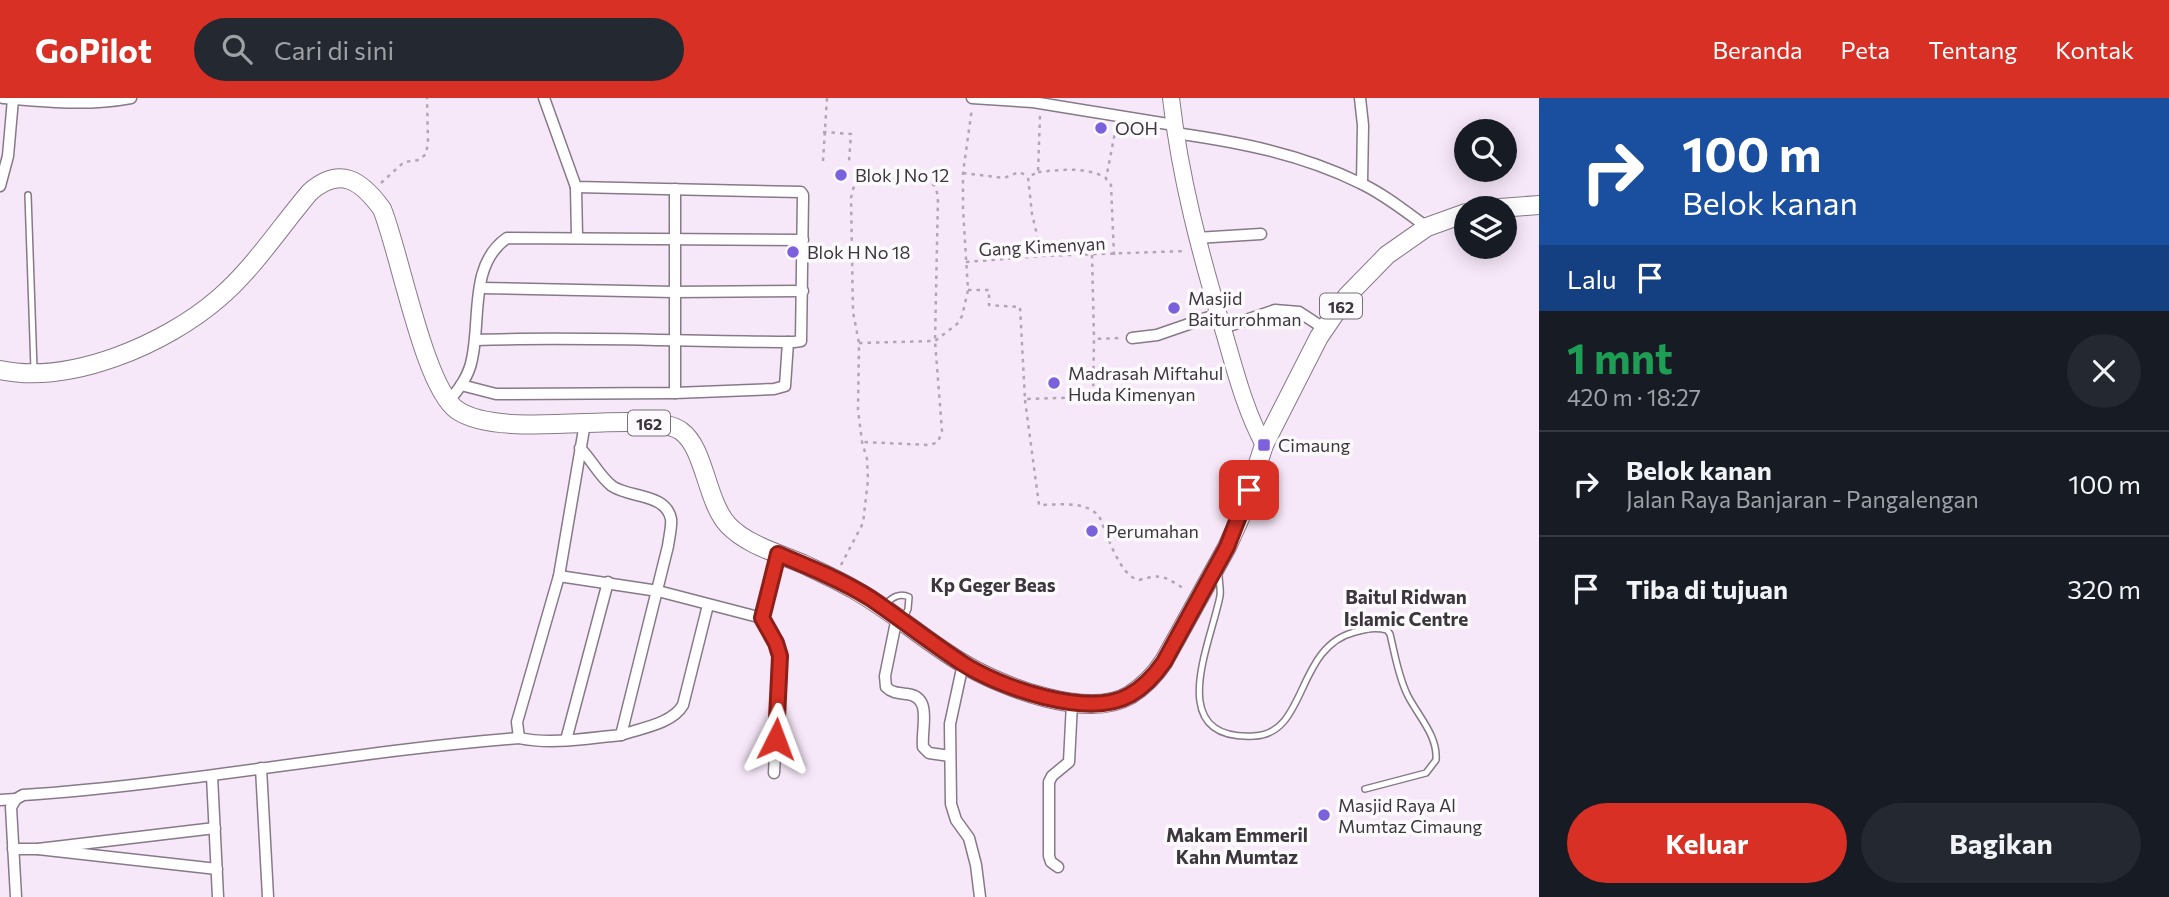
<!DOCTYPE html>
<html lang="id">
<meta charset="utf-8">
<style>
:root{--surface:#171b24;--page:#242831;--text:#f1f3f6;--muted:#9ea1a6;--line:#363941;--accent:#d93025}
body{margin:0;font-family:Commissioner,sans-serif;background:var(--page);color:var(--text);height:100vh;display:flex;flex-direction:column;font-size:26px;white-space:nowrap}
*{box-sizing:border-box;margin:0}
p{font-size:23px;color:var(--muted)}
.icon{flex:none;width:38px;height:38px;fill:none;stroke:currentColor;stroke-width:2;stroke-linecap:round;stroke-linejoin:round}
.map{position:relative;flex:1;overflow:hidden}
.sheet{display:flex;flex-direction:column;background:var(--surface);width:630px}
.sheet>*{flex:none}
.hud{background:#1a4fa0;color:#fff;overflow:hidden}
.tools{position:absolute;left:1454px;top:21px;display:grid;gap:14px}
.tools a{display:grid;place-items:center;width:63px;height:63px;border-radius:50%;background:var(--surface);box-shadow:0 4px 18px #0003;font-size:35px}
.pin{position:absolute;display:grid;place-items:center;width:60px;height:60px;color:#fff;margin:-30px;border-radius:14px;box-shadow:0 4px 10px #0006}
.me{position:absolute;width:77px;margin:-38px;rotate:3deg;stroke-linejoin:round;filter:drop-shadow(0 0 5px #0008)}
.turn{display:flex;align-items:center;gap:24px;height:147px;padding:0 28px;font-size:32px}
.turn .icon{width:91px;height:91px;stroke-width:2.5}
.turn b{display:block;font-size:49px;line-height:60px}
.then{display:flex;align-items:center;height:66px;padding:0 28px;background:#0003;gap:14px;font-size:26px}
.round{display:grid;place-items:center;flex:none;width:74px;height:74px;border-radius:37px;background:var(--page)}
.summary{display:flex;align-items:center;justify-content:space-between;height:119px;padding:0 28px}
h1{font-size:42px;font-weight:700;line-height:52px;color:#1e9e55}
.action{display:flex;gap:14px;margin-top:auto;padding:14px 28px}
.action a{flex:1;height:80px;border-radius:42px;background:var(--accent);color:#fff;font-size:28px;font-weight:700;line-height:80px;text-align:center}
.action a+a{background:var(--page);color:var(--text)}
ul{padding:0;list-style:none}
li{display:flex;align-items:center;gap:21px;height:105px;padding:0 28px;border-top:2px solid var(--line)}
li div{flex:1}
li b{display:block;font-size:26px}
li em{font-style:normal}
header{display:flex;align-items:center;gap:42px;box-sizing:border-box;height:98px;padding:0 35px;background:var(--accent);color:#fff}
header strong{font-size:33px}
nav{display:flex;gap:38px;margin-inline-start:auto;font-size:24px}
.search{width:490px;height:63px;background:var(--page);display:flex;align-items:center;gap:18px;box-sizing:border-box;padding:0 24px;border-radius:38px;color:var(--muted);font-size:26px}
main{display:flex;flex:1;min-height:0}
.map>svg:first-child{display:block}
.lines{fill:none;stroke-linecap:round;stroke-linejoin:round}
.lane-casing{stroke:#877988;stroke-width:8}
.street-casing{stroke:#877988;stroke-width:13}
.secondary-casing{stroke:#877988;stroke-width:18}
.primary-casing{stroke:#877988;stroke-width:20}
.path{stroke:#b2a6b3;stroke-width:2.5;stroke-dasharray:3.5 5;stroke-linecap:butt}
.lane{stroke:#fff;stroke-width:5}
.street{stroke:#fff;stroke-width:10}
.secondary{stroke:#fff;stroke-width:16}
.primary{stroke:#fff;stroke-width:18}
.route-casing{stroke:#8d1f18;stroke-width:18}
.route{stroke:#d93025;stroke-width:12}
.poi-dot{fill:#7c61dc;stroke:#fdfafd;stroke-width:2.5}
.labels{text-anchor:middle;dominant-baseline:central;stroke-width:7;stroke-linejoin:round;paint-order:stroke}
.shield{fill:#fdfafd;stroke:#767177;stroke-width:2}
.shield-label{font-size:16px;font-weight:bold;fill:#3c363d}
.poi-label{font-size:18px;fill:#3c363d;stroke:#fdfafd;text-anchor:start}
.street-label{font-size:18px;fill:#3c363d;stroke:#fdfafd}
.neighbourhood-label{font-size:19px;font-weight:bold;fill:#3c363d;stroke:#fdfafd}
</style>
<header>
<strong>GoPilot</strong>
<div class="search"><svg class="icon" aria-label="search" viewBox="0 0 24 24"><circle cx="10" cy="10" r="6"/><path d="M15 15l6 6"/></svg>Cari di sini</div>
<nav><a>Beranda</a><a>Peta</a><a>Tentang</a><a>Kontak</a></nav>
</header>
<main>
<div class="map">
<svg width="1539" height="799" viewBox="0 0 1539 799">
<rect width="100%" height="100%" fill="#f7e8f9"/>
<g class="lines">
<g class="lane-casing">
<g id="lane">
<polyline points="28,97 34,271"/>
<path d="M1219 477C1219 484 1221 491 1220 498 1211 545 1163 643 1254 638 1308 636 1295 549 1355 534 1367 531 1375 529 1387 532L1390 536C1395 557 1398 577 1407 596 1417 617 1438 637 1436 662L1426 675 1365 691"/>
<path d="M884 507C892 500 899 494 909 499L908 511 904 520"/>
</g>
</g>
<g class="street-casing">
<g id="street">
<path d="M3 0C46 4 88 8 131 0"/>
<polyline points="972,0 1033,4 1174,27"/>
<polyline points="1360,0 1363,27 1362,85"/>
<path d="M1175 35C1239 44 1301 56 1360 85 1384 96 1406 114 1427 129"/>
<polyline points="0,88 8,58 13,1"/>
<polyline points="576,89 577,139"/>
<polyline points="1196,140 1261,136"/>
<polyline points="480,190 674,194 803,193"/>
<polyline points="1223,230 1275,212 1299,214 1325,231"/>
<polyline points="1132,240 1157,237 1218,216"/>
<path d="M476 242C581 238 688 244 794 244L801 243 803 97 801 94 576 89 544 0"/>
<polyline points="461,287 496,296 675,295 774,291 785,288 788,244"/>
<polyline points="675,295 675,91"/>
<path d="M448 304C459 291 469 278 472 261 481 221 469 166 507 140L803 142"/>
<path d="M580 350C592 362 599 378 612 388 629 400 666 395 671 421 672 428 669 440 668 448L621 637C588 640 552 647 519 640L517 624 559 478 585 325"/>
<polyline points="559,478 658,493 762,520"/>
<path d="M897 519 885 578 886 589C892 595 898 595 907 596 933 599 921 629 923 649L929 655 950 658"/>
<polyline points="963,566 950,626 951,706 956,722 969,740 976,767 980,799"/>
<path d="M621 637C641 630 672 626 683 607L708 507"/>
<polyline points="566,642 608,484"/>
<polyline points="261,670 268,799"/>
<polyline points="774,675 780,558 776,545 762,520 778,456"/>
<polyline points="212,678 218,799"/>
<polyline points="0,702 16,701"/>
<polyline points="215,730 38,751 217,771"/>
<polyline points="13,751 38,751"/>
<polyline points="1058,769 1051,764 1049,758 1049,684 1052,678 1069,664 1072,605"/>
<path d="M16 799 11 709 16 701 23 697C189 686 353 653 519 640"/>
</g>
</g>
<g class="secondary-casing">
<path id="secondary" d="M1171 0C1180 79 1200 155 1223 231 1235 271 1244 310 1264 347"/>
</g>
<g class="primary-casing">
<g id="primary">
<polyline points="1500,110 1539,107"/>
<path d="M0 272C71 287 166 246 219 200 254 170 280 129 310 94 340 68 361 82 382 111 400 155 424 289 457 312 496 339 602 319 651 325 660 326 673 327 681 333 705 350 706 403 728 427 747 447 778 455 803 466 820 474 838 482 855 492 893 513 926 544 964 566 1002 589 1088 622 1130 597 1144 588 1155 577 1164 563L1227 449 1241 418 1264 347 1319 239 1347 198 1387 157 1427 129 1466 115"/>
</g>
</g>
<g class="path">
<polyline points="1040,18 1038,74 1028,79 1032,116 1042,158"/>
<polyline points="823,34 851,36 849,63"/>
<polyline points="823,63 827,0"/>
<path d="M1038 74C1060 72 1086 68 1106 80"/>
<polyline points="963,75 1004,80 1019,74 1027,78"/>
<polyline points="381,85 404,64 419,62 426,56 428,44 427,0"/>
<polyline points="1092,157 1094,241"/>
<polyline points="1114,157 1111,87 1106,81 1116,29"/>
<polyline points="966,164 1042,158 1186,153"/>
<polyline points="968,192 989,192 989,207 1020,209 1025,301 1093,299 1094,241 1120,240"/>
<polyline points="859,245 935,243 957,226 962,218 968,192 963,111 963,75 972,10"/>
<path d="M1025 302 1039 407C1059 407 1084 402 1099 418 1107 435 1119 478 1139 482 1163 475 1165 479 1186 492"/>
<polyline points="841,467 863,425 868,382 867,361 862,344 858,312 859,245 853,214 851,100 854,88 868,81 928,83 935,88 938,98 935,243 942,333 938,344 930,347 862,344"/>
</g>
<use href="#lane" class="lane"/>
<use href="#street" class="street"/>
<use href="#secondary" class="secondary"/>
<use href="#primary" class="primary"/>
</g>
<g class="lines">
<g class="route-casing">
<path id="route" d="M776 641 780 558 776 545 762 520 778 456C809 469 841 482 870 500 901 521 930 544 962 565 999 589 1088 621 1130 597 1144 589 1155 577 1164 564L1227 449 1249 392"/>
</g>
<use href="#route" class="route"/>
</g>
<g class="poi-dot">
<circle cx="1101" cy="30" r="7"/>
<circle cx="841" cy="77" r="7"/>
<circle cx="793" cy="154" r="7"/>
<circle cx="1174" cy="210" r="7"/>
<circle cx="1054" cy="285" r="7"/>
<rect x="1257" y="340" width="14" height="14" rx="3.5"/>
<circle cx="1092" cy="433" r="7"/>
<circle cx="1324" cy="717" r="7"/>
</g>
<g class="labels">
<g class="shield">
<rect x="1320" y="195.5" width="42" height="25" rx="5"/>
<rect x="628" y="312.5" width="42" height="25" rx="5"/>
</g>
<g class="shield-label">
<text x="1341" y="208">162</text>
<text x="649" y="325">162</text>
</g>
<g class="poi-label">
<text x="1115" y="30">OOH</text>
<text x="855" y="77">Blok J No 12</text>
<text x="807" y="154">Blok H No 18</text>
<text x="1188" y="200">Masjid<tspan x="1188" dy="21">Baiturrohman</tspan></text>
<text x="1068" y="275">Madrasah Miftahul<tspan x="1068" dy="21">Huda Kimenyan</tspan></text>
<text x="1278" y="347">Cimaung</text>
<text x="1106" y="433">Perumahan</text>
<text x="1338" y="707">Masjid Raya Al<tspan x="1338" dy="21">Mumtaz Cimaung</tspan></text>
</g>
<g class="street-label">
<text transform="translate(1042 148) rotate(-3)">Gang Kimenyan</text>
</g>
<g class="neighbourhood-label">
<text x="993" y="486">Kp Geger Beas</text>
<text x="1406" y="498">Baitul Ridwan<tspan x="1406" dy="22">Islamic Centre</tspan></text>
<text x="1237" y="736">Makam Emmeril<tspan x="1237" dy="22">Kahn Mumtaz</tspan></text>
</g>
</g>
</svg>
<div class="tools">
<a><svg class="icon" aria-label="search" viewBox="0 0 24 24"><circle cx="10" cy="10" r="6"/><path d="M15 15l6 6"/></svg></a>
<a><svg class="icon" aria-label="layers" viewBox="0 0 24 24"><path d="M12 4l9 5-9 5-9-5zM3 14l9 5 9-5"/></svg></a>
</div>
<div class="pin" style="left:1249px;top:392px;background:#d93025"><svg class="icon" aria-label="arrive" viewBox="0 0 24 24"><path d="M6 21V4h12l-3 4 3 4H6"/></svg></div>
<svg class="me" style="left:776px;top:641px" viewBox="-20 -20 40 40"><path d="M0-17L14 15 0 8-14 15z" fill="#d93025" stroke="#fff" stroke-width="4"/></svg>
</div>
<section class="sheet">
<div class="hud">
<div class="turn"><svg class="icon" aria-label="right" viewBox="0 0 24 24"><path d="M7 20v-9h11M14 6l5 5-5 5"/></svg><div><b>100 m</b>Belok kanan</div></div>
<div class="then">Lalu<svg class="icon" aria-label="arrive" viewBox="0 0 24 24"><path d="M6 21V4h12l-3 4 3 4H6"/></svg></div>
</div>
<div class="summary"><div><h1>1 mnt</h1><p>420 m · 18:27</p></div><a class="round"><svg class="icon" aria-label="close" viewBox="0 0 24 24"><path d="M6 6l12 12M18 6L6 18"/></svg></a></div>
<ul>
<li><svg class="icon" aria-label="right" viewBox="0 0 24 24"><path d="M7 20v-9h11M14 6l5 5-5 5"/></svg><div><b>Belok kanan</b><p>Jalan Raya Banjaran - Pangalengan</p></div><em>100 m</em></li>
<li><svg class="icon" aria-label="arrive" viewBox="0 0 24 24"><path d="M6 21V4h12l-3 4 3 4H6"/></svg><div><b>Tiba di tujuan</b></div><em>320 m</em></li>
</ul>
<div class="action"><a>Keluar</a><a>Bagikan</a></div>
</section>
</main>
